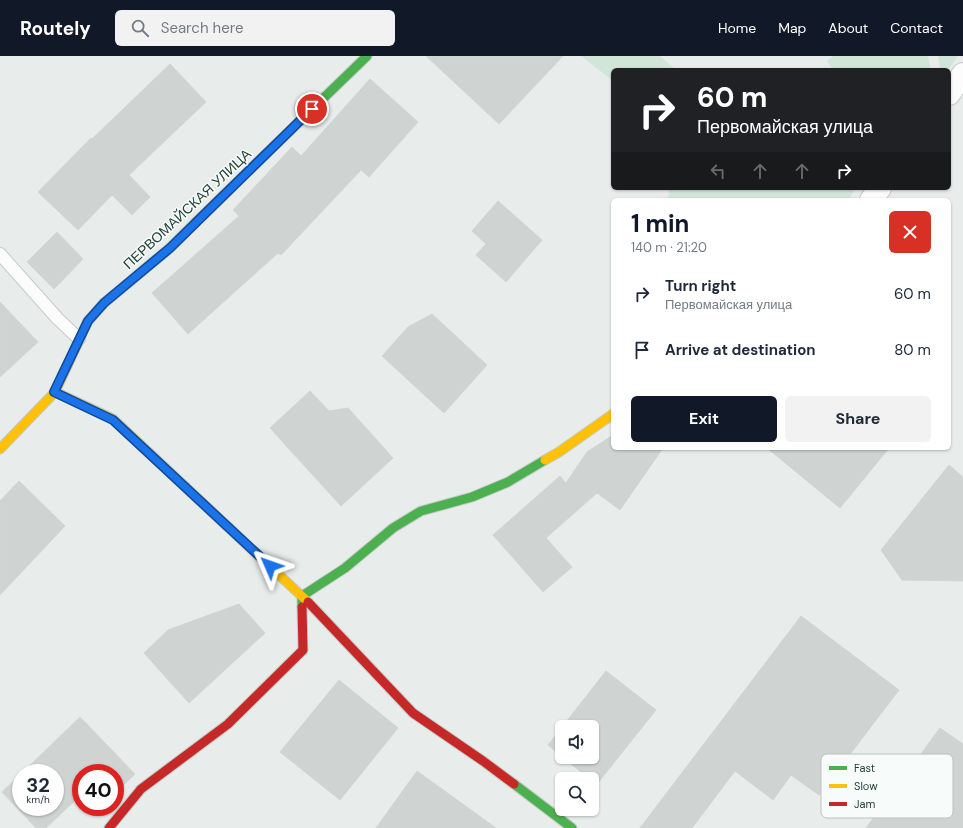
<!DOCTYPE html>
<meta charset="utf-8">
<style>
:root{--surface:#fff;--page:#f2f2f3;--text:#1f2937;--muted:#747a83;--accent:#111827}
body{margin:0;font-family:"DM Sans",sans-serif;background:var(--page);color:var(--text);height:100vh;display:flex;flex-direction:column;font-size:15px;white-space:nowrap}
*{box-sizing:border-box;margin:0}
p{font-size:13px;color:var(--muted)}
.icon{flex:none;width:22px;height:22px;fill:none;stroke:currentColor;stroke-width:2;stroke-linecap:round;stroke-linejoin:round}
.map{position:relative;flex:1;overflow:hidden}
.drawer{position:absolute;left:611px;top:142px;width:340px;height:252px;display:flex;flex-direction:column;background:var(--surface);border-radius:6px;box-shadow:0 1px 3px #0004}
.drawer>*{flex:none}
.hud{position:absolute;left:611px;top:12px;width:340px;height:122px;border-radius:6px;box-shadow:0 1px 3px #0004;background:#202124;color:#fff;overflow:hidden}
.tools{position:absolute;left:555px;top:664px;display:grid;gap:8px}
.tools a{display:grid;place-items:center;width:44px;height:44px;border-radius:6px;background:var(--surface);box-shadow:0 1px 3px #0004;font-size:20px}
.speed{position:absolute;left:12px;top:708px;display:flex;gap:8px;font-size:20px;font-weight:700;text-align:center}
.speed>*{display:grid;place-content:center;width:52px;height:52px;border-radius:50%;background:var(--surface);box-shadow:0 1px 3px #0004;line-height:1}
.speed small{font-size:10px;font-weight:400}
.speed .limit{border:6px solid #d22;background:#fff;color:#111}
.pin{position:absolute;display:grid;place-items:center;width:34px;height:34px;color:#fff;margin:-17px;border:2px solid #fff;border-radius:50%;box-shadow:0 1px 4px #0007}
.me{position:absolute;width:44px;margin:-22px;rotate:313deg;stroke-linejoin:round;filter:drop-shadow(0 0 3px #0008)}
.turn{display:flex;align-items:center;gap:14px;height:84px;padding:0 20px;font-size:18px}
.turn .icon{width:52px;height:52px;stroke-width:2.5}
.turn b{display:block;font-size:28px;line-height:34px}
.lanes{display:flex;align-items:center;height:38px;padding:0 20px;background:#0003;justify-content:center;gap:20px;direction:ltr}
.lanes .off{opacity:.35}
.round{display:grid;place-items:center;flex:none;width:42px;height:42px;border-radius:6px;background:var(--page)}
.head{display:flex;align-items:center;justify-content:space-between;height:68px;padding:0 20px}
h1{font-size:24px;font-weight:700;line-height:30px;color:var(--accent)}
.action{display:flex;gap:8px;margin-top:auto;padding:8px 20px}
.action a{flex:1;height:46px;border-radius:6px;background:var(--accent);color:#fff;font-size:16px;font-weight:700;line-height:46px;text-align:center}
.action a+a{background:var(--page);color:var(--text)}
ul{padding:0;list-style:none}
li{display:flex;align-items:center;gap:12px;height:56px;padding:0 20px}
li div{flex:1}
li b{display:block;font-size:15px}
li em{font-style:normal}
header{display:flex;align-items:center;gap:24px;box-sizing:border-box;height:56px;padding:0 20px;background:var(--accent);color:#fff}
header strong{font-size:19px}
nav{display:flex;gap:22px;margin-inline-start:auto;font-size:14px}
.search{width:280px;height:36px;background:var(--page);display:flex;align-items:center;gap:10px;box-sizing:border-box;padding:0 14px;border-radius:6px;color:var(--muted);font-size:15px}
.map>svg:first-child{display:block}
.green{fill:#d1e6d8}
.building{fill:#cfd4d2;stroke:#d1d6d4}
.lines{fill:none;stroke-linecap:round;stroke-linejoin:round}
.lane-casing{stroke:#c5cac8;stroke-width:14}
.street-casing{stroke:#c5cac8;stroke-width:24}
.fast-casing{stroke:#c3cbc8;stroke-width:11}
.slow-casing{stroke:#c3cbc8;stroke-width:11}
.jam-casing{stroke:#c3cbc8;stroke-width:11}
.lane{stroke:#fcfcfc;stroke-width:12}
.street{stroke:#fcfcfc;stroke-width:22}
.fast{stroke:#4caf50;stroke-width:9}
.slow{stroke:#ffc107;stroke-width:9}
.jam{stroke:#c62828;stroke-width:9}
.route-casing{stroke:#114b97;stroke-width:10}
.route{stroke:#1a73e8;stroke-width:7}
.labels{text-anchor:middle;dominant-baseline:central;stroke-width:3;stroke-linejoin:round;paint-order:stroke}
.street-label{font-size:14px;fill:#24423a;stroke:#f7fbf9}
.key{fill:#f7fbf9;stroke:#b8c4c0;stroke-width:1}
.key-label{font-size:11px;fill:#24423a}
</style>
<header>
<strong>Routely</strong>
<div class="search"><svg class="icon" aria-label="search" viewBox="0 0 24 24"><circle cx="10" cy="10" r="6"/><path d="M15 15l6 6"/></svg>Search here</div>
<nav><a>Home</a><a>Map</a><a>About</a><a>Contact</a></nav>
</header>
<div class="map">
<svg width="963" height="772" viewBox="0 0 963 772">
<rect width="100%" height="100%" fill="#e8edeb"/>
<g class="green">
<polygon points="581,0 660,0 675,13 687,14 613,14 613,25"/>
<polygon points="833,0 928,0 931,14 833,14 827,5"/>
<polygon points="938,0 958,0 948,14 940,14"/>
<polygon points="669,132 856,132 849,143 847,144 668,144"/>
</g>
<g class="building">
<polygon points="426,0 563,0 499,68"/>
<polygon points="170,8 206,46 129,119 150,141 132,159 112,139 78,174 38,136 91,82 92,83"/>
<polygon points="370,23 418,66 369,121 361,114 281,199 278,197 188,278 152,237 239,160 233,154 292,91 301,100"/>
<polygon points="498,145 542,184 506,226 476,199 486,188 472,175"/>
<polygon points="57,176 83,203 54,233 27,206"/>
<polygon points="0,246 38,286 0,321"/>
<polygon points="432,258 487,309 444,357 382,300 408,271"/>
<polygon points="310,335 329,355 348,352 393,402 341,450 270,372"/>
<polygon points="613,379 613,392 663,392 620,454 597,437 546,482 572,511 543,536 493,479 560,420 566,427 587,396"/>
<polygon points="767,392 889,392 840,452"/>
<polygon points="949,409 963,421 963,525 902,524 881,494"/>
<polygon points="19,425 65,470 0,539 0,445"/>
<polygon points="239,548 265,577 189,647 144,597 168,574"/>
<polygon points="801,560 899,634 819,739 791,719 773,744 735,715 692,772 640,772"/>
<polygon points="606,615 656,654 597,728 592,725 592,723 590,723 562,701 592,701 592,671 562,671 562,701 548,689"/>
<polygon points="339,624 398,672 340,744 280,696"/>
<polygon points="80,661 135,718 115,737 115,717 81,717 81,739 46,772 36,772 2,736 21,718 21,751 55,751 55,717 22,717"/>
<polygon points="940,672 963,688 963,772 866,772"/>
<polygon points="417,715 496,772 376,772"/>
</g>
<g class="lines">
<g class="lane-casing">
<polyline id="lane" points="0,198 57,262 79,283"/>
</g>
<g class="street-casing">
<g id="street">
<polyline points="949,38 963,18"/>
<polyline points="871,144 880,132"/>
</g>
</g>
<g class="fast-casing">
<g id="fast">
<polyline points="306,59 367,0"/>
<polyline points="302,551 302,540 345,512 393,472 421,455 472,441 508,426 545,404"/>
<polyline points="514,728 572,772"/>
</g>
</g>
<g class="slow-casing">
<g id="slow">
<polyline points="55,336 113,363 308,546"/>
<polyline points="0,393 55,336 88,265 104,247 170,192 196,166"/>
<polyline points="545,404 559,396 613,358"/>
</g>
</g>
<g class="jam-casing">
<g id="jam">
<polyline points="196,166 306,59"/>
<polyline points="308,546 413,657 483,705 514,728"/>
<polyline points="109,772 141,733 228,668 303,594 302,551"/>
</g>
</g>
<use href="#lane" class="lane"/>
<use href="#street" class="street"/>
<use href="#fast" class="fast"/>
<use href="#slow" class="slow"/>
<use href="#jam" class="jam"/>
</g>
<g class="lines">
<g class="route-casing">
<polyline id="route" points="270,510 113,364 54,336 88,265 104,247 170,192 312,53"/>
</g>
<use href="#route" class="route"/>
</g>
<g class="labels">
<g class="street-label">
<text transform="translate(187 153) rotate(-43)">ПЕРВОМАЙСКАЯ УЛИЦА</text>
</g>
</g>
<rect x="821" y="698" width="132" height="64" rx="6" class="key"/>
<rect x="829" y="710" width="18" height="4" fill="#4caf50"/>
<rect x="829" y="728" width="18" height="4" fill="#ffc107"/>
<rect x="829" y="746" width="18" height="4" fill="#c62828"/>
<g class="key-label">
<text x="854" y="716">Fast</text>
<text x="854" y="734">Slow</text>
<text x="854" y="752">Jam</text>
</g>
</svg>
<div class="tools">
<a><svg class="icon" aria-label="sound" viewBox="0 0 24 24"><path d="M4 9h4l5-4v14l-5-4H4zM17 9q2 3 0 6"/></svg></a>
<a><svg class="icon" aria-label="search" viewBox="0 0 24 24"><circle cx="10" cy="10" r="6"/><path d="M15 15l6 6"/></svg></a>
</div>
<div class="speed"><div>32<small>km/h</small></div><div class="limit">40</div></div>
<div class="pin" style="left:312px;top:53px;background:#d93025"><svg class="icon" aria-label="arrive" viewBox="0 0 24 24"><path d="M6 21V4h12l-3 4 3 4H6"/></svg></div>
<svg class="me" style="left:270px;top:510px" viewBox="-20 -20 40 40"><path d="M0-17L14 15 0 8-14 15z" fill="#1a73e8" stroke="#fff" stroke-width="4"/></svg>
<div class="hud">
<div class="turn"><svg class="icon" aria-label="right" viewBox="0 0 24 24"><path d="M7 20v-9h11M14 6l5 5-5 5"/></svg><div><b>60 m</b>Первомайская улица</div></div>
<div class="lanes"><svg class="icon off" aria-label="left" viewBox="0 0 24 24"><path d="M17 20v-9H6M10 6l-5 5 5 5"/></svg><svg class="icon off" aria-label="ahead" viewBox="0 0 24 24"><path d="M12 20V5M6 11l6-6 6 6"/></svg><svg class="icon off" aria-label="ahead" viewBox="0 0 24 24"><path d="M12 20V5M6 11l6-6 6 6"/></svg><svg class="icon" aria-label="right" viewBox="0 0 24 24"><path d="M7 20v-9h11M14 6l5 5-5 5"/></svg></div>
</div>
<section class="drawer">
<div class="head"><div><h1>1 min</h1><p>140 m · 21:20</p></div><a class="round" style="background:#d93025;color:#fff"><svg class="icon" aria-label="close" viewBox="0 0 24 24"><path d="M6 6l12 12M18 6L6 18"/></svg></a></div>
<ul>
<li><svg class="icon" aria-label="right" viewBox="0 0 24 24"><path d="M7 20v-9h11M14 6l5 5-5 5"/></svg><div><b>Turn right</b><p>Первомайская улица</p></div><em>60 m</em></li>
<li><svg class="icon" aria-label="arrive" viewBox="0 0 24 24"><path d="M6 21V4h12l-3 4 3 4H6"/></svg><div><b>Arrive at destination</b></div><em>80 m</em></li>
</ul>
<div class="action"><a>Exit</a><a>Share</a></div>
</section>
</div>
